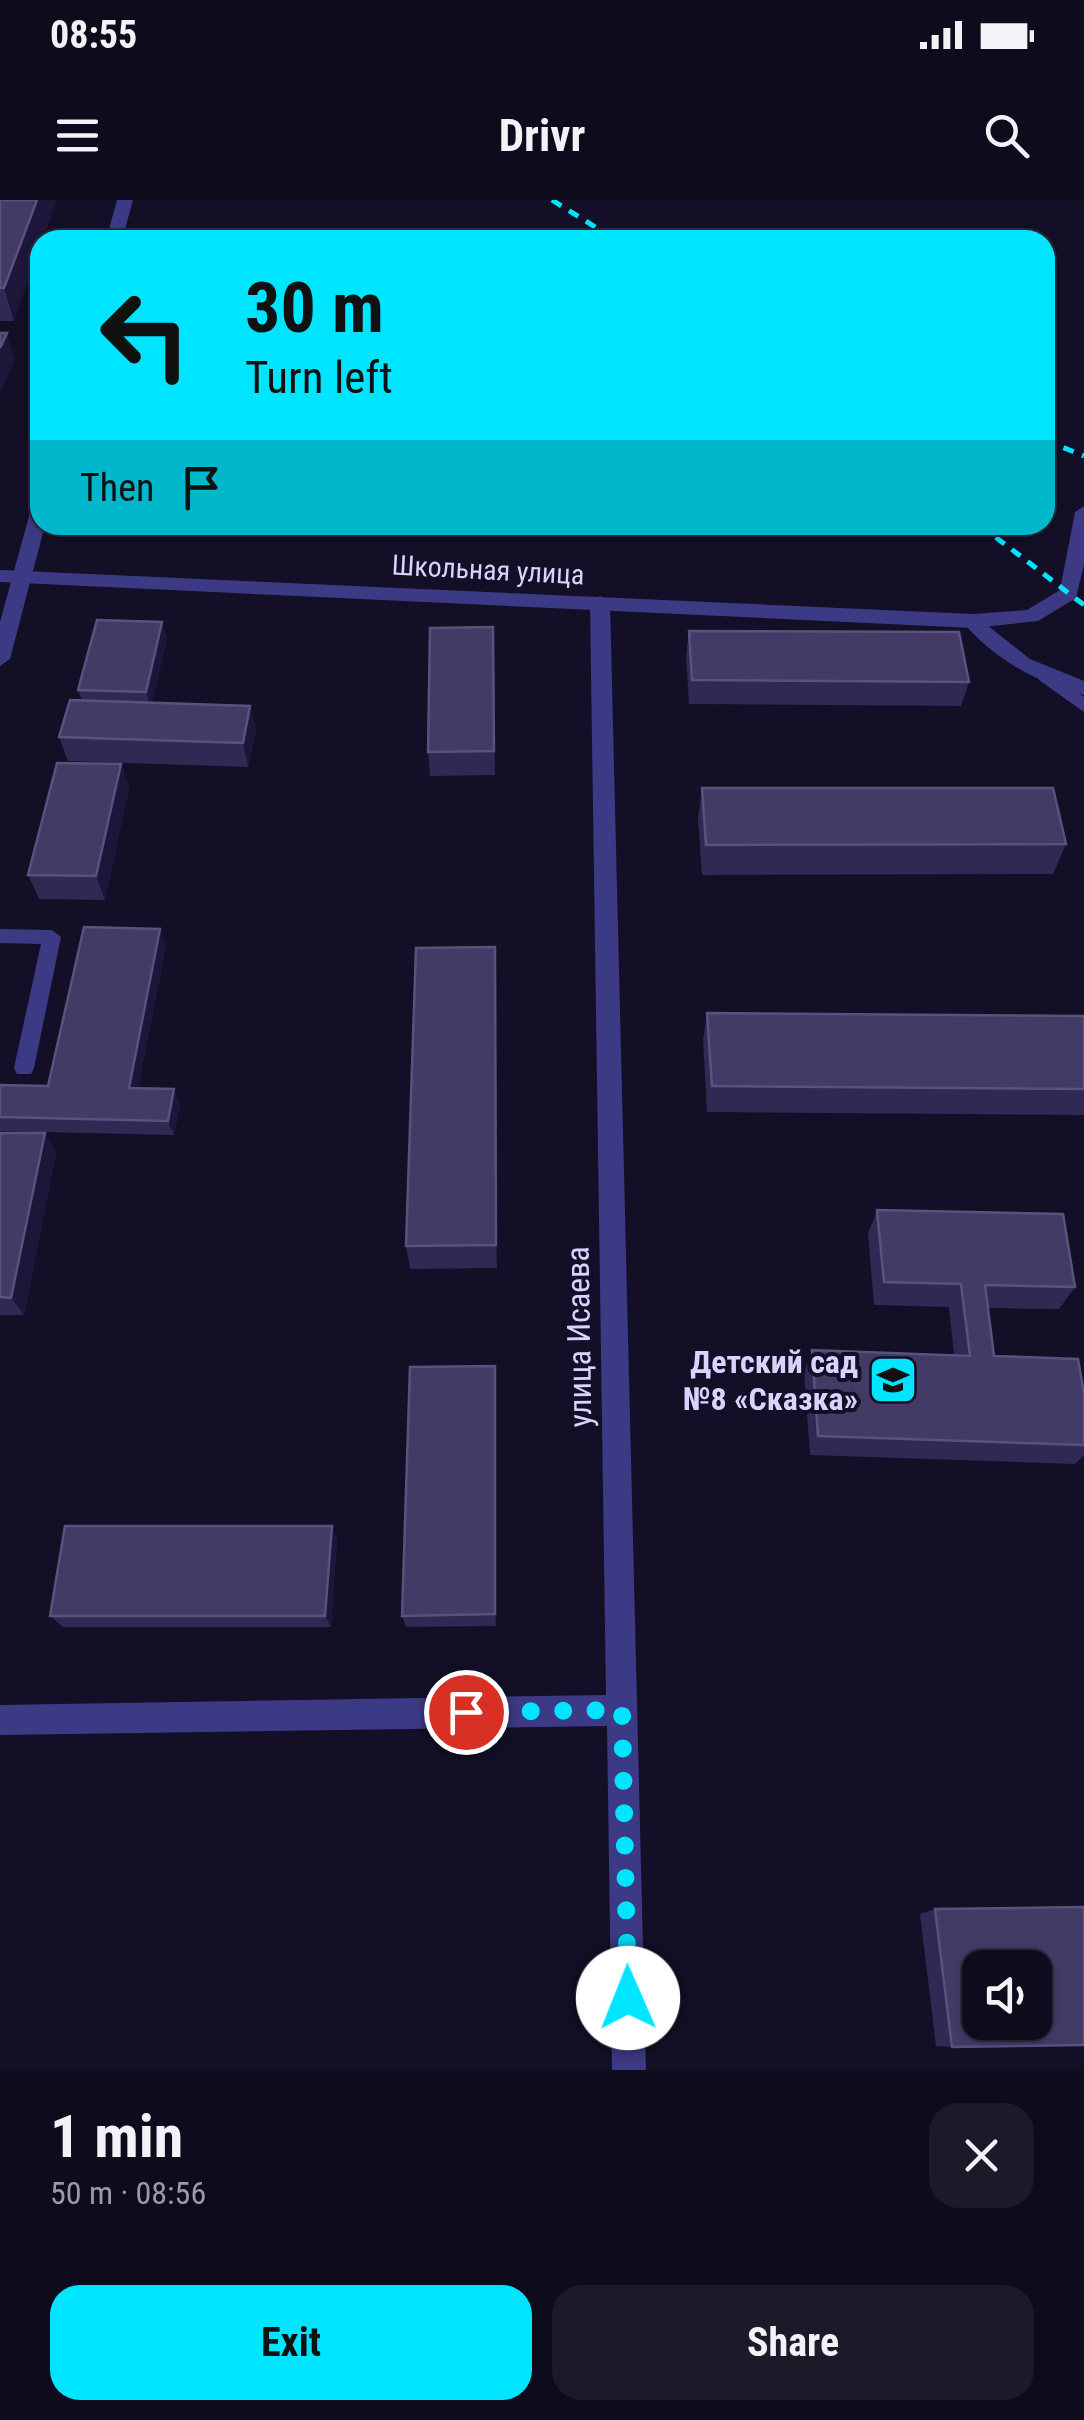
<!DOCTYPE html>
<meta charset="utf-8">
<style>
:root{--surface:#0e0b1c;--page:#1c1929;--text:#f1f3f6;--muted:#9b9ba3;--line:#2e2b3b;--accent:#00e5ff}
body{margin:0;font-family:"Roboto Condensed",sans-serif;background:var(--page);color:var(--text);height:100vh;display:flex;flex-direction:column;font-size:38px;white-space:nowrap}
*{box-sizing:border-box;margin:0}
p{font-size:32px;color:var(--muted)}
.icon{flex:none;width:55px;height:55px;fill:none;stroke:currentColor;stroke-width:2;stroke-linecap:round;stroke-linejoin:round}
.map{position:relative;height:1870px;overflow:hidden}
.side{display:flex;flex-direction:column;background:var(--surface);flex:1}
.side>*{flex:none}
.guide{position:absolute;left:30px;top:30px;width:1025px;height:305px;border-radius:30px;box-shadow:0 2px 8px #0004,0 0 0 2px var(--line);background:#00e5ff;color:#111;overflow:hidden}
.tools{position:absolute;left:962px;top:1750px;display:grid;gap:20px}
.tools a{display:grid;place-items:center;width:90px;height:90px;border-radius:20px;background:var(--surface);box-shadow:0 2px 8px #0004,0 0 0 2px var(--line);font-size:50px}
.pin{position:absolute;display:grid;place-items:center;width:85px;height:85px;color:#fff;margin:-42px;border:5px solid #fff;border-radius:50%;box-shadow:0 2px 10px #0007}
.me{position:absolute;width:110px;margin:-55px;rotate:359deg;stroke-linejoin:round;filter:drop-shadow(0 0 8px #0008)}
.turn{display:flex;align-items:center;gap:35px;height:210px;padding:0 50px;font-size:45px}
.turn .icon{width:130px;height:130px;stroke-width:2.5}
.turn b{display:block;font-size:70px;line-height:85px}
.then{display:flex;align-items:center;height:95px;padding:0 50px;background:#0003;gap:20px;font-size:38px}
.round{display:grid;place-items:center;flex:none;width:105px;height:105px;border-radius:30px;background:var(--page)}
.overview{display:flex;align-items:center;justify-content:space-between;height:170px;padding:0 50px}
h1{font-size:60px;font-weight:700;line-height:75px}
.action{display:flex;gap:20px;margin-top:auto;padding:20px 50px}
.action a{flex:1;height:115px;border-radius:30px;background:var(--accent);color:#111;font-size:40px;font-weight:700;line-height:115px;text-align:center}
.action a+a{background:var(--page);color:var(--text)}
.status{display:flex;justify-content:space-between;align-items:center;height:70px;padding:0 50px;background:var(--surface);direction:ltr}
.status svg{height:28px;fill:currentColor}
header{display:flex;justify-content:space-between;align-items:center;height:130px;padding:0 50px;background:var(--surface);font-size:45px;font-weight:700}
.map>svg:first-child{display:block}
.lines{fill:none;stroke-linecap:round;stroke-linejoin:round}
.service{fill:#3d3a85;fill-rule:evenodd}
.minor{fill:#3d3a85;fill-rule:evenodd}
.tertiary{fill:#3d3a85;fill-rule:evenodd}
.rail{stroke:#00e5ff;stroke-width:5;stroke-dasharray:11 9;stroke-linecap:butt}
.wall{fill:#312854}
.shaded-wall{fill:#1d163a}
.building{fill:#433a66;stroke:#5a527e;stroke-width:2.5;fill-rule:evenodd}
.route{stroke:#00e5ff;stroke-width:18;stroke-dasharray:0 32.4}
.labels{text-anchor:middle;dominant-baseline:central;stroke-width:8;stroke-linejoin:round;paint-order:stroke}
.far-street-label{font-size:28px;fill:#d9d4ff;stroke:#130f26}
.street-label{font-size:32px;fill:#d9d4ff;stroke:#130f26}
.poi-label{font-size:32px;font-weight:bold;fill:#d9d4ff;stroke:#130f26;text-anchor:end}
</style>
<div class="status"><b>08:55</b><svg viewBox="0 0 49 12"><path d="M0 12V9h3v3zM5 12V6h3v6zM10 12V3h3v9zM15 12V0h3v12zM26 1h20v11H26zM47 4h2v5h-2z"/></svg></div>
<header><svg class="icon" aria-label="menu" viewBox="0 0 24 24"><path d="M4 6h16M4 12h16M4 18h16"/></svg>Drivr<svg class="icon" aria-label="search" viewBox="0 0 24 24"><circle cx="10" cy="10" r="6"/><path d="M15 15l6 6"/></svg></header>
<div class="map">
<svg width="1084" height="1870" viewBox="0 0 1084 1870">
<rect width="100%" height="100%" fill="#130f26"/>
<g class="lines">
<g class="service">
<polygon points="1045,470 1084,497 1084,512 1039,480 1037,476"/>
<polygon points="0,729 52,730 61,737 34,868 31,874 17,874 14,868 41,744 0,743"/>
</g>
<g class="minor">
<polygon points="117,0 133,0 122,40 106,40"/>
<polygon points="40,303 40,325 45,325 10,459 0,466 0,422 31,309"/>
<polygon points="600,396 610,403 646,1870 612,1870 607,1526 0,1535 0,1505 606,1495 590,403"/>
<path d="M973 414 1030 459 1084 481V495C1036 481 1000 463 966 426L963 421Z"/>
</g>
<polygon class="tertiary" points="1084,306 1084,364 1076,398 1038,421 973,428 0,382 0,370 973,414 1027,410 1060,390 1075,312"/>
<g class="rail">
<polyline points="552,0 616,40"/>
<polyline points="1045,240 1084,256"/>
<polyline points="980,325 1084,405"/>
</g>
</g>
<g class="wall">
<polygon points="0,0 14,121 0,121"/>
<polygon points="162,422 167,439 152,503 250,506 256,531 248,567 68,561 59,537 82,501 78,490"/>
<polygon points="689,431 969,482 961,506 689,504 686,456"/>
<polygon points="494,452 495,575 430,576 428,552"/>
<polygon points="121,564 129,588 105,700 39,699 28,675"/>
<polygon points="702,588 1066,644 1053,674 702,675 698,619"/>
<polygon points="166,745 138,888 180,903 174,935 0,931 0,885 48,886"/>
<polygon points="495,747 497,1068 410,1069 406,1046"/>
<polygon points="707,813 1084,816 1084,915 707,912 703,840"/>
<polygon points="0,933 45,933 56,953 24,1115 0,1115"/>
<polygon points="877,1010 1075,1087 1059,1109 988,1108 994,1156 1084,1245 1084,1255 1075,1264 810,1255 804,1171 812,1150 954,1155 949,1107 874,1105 868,1034"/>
<polygon points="495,1166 496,1426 406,1427 402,1416"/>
<polygon points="337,1339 331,1427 63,1427 50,1416"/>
<polygon points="935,1709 952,1847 936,1846 920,1714"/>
</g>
<g class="shaded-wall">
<polygon points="37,0 57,0 43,40 40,40 40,48 14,121 4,88"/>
<polygon points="7,133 15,159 0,193 0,148"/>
<polygon points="162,422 167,439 151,509 146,492"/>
<polygon points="250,506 256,531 248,567 243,543"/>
<polygon points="121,564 129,588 105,700 96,676"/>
<polygon points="160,729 166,745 135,902 129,888"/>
<polygon points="495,747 496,775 497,1068 496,1045"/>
<polygon points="174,889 180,903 174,935 168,921"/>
<polygon points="45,933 56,953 24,1115 11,1098"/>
<polygon points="495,1166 496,1182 496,1426 495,1414"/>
<polygon points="332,1326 337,1339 331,1427 325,1416"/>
</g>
<g class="building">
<polygon points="0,0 37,0 4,88 0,88"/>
<polygon points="0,133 7,133 0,148"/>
<polygon points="97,420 162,422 146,492 78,490"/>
<polygon points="493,427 494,551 428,552 430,428"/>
<polygon points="689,431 959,432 969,482 692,480"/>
<polygon points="70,500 250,506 243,543 59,537"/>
<polygon points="57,563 121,564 96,676 28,675"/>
<polygon points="702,588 1053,588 1066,644 706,645"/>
<polygon points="84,727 160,729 129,888 174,889 168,921 0,917 0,885 48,886"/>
<polygon points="495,747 496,1045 406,1046 416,748"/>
<polygon points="707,813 1084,816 1084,889 712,886"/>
<polygon points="0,933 45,933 11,1098 0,1097"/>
<polygon points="877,1010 1063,1014 1075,1087 985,1085 994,1156 1078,1159 1084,1194 1084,1245 818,1236 812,1150 970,1156 961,1084 884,1082"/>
<polygon points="495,1166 495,1414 402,1416 410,1167"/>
<polygon points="65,1326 332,1326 325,1416 50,1416"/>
<path d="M1084 1707V1845L952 1847 935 1709ZM980 1768H1035V1822H980Z"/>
</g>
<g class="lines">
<polyline class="route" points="466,1512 622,1510 628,1798"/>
</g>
<defs>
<g id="school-square" transform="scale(2.5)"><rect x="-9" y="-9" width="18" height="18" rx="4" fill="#00e5ff" stroke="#130f26"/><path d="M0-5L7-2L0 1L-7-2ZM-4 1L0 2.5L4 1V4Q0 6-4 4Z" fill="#111"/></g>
</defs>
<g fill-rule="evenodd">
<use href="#school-square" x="893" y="1180"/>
</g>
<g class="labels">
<g class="far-street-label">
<text transform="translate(488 370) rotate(3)">Школьная улица</text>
</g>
<g class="street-label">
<text transform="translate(579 1137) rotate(-91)">улица Исаева</text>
</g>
<g class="poi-label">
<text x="858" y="1162">Детский сад<tspan x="858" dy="37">№8 «Сказка»</tspan></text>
</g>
</g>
</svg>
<div class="tools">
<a><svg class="icon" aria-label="sound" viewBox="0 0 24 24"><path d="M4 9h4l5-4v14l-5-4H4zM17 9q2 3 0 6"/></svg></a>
</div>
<div class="pin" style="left:466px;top:1512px;background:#d93025"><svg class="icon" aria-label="arrive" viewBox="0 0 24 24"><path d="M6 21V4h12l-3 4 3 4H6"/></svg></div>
<svg class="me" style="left:628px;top:1798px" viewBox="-20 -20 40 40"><circle r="19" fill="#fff"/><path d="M0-13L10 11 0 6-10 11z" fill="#00e5ff"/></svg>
<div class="guide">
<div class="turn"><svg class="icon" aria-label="left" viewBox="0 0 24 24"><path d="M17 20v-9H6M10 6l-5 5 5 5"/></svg><div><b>30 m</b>Turn left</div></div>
<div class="then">Then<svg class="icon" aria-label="arrive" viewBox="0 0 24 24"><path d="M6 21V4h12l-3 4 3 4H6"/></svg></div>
</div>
</div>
<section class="side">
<div class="overview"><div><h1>1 min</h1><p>50 m · 08:56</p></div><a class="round"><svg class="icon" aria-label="close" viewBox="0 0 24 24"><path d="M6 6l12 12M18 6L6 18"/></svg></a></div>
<div class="action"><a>Exit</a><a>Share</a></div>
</section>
